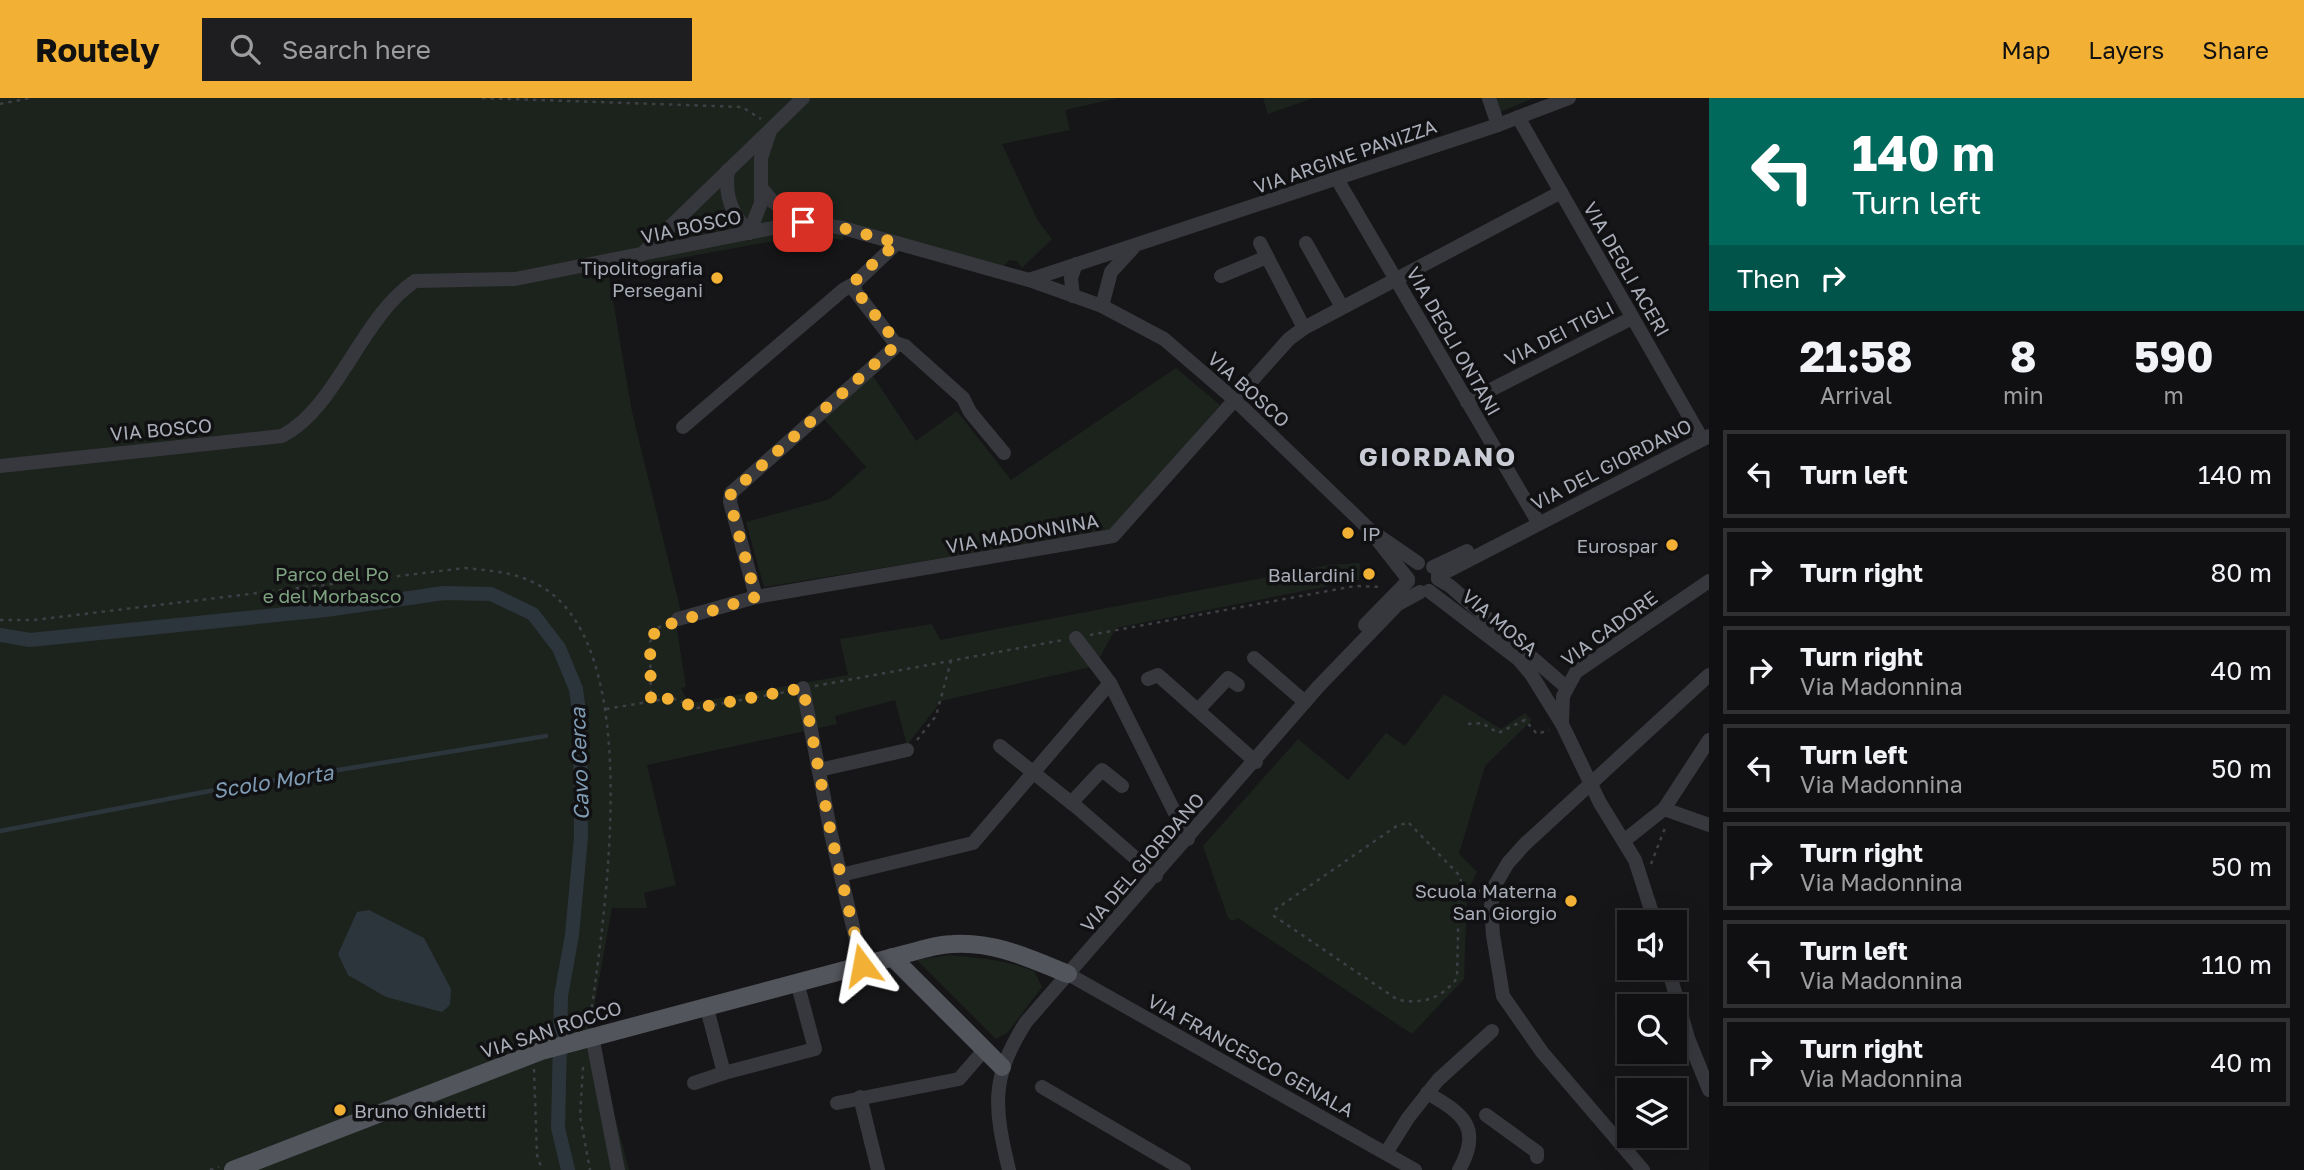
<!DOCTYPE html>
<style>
:root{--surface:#101012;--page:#1e1e20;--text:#f1f3f6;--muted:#9c9d9f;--line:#303032;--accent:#f2b134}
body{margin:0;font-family:"Golos Text",sans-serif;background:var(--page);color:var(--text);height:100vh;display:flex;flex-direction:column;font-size:26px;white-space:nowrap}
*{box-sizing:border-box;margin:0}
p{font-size:23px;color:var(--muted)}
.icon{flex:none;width:38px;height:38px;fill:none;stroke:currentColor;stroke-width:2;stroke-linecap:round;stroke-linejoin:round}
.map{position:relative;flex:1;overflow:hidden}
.side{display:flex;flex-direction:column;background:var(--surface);width:595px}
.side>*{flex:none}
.hud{background:#00695c;color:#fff;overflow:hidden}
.tools{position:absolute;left:1617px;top:812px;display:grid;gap:14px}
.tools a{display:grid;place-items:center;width:70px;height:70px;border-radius:0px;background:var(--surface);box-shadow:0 7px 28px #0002,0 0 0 2px var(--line);font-size:35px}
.pin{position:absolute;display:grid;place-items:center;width:60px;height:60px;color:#fff;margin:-30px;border-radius:14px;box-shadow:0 4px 10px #0006}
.me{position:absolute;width:77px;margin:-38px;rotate:347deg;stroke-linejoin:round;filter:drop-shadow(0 0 5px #0008)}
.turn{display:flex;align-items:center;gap:24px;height:147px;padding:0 28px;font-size:32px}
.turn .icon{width:91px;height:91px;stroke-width:2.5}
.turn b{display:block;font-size:49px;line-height:60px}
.then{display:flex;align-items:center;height:66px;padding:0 28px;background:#0003;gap:14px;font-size:26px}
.eta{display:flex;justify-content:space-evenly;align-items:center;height:119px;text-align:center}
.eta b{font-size:42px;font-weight:700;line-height:49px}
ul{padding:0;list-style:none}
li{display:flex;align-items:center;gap:21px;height:88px;margin:0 14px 10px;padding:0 14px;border:4px solid var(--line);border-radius:0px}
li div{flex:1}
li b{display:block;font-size:26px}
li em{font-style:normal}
header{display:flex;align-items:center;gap:42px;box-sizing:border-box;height:98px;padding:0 35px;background:var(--accent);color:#111}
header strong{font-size:33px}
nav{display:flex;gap:38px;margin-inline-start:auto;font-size:24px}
.search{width:490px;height:63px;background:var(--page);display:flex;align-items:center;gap:18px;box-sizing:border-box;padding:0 24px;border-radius:0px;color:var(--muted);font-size:26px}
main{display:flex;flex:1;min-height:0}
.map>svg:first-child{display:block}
.green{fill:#1c231d}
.water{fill:#2c353c}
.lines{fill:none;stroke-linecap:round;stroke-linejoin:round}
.stream{stroke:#2c353c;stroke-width:4.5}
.canal{stroke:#2c353c;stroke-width:14}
.path{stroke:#3d3f44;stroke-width:2.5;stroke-dasharray:3.5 5;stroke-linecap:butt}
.minor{stroke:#37383d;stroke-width:14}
.major{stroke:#53555c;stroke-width:18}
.route{stroke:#f2b134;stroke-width:12;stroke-dasharray:0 21.6}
.poi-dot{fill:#f2b134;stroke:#111113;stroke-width:2.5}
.labels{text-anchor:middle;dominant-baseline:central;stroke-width:7;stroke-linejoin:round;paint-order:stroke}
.street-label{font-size:19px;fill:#a8adb8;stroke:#111113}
.poi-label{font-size:19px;fill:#a8adb8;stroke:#111113;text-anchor:end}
.park-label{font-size:19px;fill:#7fa381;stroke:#111113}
.water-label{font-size:21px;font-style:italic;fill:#7f9bb3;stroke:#111113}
.district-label{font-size:26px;font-weight:bold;letter-spacing:2px;fill:#c9ccd4;stroke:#111113}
</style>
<header>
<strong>Routely</strong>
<div class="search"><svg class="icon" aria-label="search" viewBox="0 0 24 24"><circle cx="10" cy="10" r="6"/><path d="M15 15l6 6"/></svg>Search here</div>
<nav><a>Map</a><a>Layers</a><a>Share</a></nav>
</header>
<main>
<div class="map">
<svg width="1709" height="1072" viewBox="0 0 1709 1072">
<rect width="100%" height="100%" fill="#161618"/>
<g class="green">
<polygon points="0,0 1118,0 1065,12 1070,32 1002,46 1038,123 1052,141 1022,170 1017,163 1009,162 1004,168 846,125 843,142 807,137 608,173 632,314 681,514 677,532 686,589 681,590 686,600 696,604 848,577 840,541 932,526 940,542 1330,467 1360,465 1359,482 1116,530 1095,568 941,603 907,647 895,602 835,618 837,626 647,667 676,787 644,795 647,810 612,810 591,926 629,1072 0,1072"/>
<polygon points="1263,0 1314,0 1268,16"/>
<polygon points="1481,0 1534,0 1488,19"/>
<polygon points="1176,270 1220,307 1110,433 764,489 746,424 830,401 866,369 824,321 873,278 916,343 957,313 1011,382"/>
<polygon points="1444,596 1501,631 1525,615 1532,622 1485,668 1459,756 1477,774 1467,795 1464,881 1412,936 1238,820 1232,823 1228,820 1203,748 1298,641 1348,682 1386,635 1405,648"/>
<path d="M949 857C979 860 1006 862 1034 873L1042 889 1008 934 996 941 917 862Z"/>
</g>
<polygon class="water" points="369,812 424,840 451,891 450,907 442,914 386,899 348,877 338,856 357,814"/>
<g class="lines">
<polyline class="stream" points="0,733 204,694 546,638"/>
<polyline class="canal" points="0,537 30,542 326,512 444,495 491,496 533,516 559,550 576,591 580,622 581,739 572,837 561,898 558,1030 568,1072"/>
<g class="path">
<polyline points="482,0 742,9 761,21"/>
<polyline points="0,6 30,0"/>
<path d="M0 522H34L465 470C493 473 517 474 542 489 647 552 604 819 590 923"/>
<polyline points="1090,537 1355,488 1383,489"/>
<polyline points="815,588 1063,542"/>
<polyline points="651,604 650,544 657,530 665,527"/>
<polyline points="606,611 672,600 697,610 791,593"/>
<polyline points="1468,626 1482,625 1498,635 1525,622 1537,636 1549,632"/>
<polyline points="917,642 936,618 951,563"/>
<path d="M1409 725 1460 778 1462 788 1459 791 1457 880C1441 901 1423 906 1398 902L1274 818 1276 811 1398 727Z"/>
<polyline points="1651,766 1665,730"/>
<polyline points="1462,788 1480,793"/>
<polyline points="583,969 580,1018 590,1072"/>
<polyline points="534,971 537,1057 542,1072"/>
<polyline points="210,1072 219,1069"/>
</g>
<g class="minor">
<polyline points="1489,0 1498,27"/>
<polyline points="1518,19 1702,341"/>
<path d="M728 72C724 99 732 115 749 135"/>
<polyline points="1337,81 1538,424"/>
<polyline points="763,92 773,104 803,124"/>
<polyline points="749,135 761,105 761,60 770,33"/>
<polyline points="1260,145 1304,230"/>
<polyline points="1306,145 1342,209"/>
<polyline points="641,157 803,0"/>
<polyline points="1221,178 1267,159"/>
<polyline points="1029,182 1498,27 1569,0"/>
<polyline points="854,186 855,193 895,245 905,248 963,300 970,314 1004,355"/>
<polyline points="1073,198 1071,180 1076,166"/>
<polyline points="1102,208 1111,174 1133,150"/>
<polyline points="895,245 893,251 731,395 730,404 756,499 1113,438 1289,241 1304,230 1561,94"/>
<polyline points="1467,304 1632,220"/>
<polyline points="683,329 843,192 854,186 897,145"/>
<path d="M0 368 282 338C337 310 361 219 415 183L515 181 803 124 843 130 1029 182 1102 208 1164 241 1236 303 1370 432 1418 465"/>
<polyline points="1375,439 1408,481"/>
<polyline points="1433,469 1467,453"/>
<polyline points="1438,478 1709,338"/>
<polyline points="1438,481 1450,488 1566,589"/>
<polyline points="1429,493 1518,561 1531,576 1562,626 1600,705 1635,762 1655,824"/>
<polyline points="678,521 756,499"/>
<polyline points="1365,527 1408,483"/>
<polyline points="1076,540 1110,585 1188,741"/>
<polyline points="1254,560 1305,604"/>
<polyline points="1148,581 1158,577 1256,664"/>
<polyline points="803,590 831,736 862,867"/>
<polyline points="1198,612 1228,580 1238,587"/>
<polyline points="1562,624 1563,598 1576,574 1709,483"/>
<polyline points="1000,648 1079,711 1156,778"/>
<polyline points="819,672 907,652"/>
<polyline points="1071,705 1102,672 1122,688"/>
<polyline points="1664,711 1709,727"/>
<polyline points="1625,742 1664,711 1709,642"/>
<polyline points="841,777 973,745 1110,585"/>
<polyline points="1668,870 1688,940 1709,992"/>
<polyline points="1068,876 1415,1072"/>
<polyline points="706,907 724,975 815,951 797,884"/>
<polyline points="592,938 618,1072"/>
<polyline points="694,985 724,975"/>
<polyline points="1042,989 1184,1072"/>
<path d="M1427 995C1463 1015 1483 1030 1459 1072"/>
<polyline points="860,999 878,1072"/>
<polyline points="837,1005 959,981 985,951"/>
<polyline points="1486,1017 1537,1054 1537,1059"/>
<polyline points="1386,1055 1408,1020 1438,982 1492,933"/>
<path d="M1009 1072C994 1009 990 981 1026 924L1318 589 1398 506 1420 494"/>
<polyline points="1643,1072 1542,954 1503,898 1493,837 1491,808 1495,787 1508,765 1525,746 1709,577"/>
</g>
<g class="major">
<polyline points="892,859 1002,969"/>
<path d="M233 1072 541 953 905 856C921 852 938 846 953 846 994 843 1031 861 1068 876"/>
</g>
</g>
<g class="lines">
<polyline class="route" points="803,124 843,130 897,145 857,180 854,190 893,240 895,248 731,395 730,404 756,499 657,530 650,544 651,604 672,600 697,610 803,590 831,736 862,867"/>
</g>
<g class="poi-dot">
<circle cx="717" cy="180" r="7"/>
<circle cx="1348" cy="435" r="7"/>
<circle cx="1672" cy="447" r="7"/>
<circle cx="1369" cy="476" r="7"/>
<circle cx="1571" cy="803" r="7"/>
<circle cx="340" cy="1012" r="7"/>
</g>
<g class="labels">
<g class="street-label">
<text transform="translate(1345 58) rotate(-19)">VIA ARGINE PANIZZA</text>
<text transform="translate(691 128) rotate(-12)">VIA BOSCO</text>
<text transform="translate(1627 171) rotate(60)">VIA DEGLI ACERI</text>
<text transform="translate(1559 235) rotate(-27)">VIA DEI TIGLI</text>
<text transform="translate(1454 243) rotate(60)">VIA DEGLI ONTANI</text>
<text transform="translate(1249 291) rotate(42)">VIA BOSCO</text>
<text transform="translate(161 331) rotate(-5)">VIA BOSCO</text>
<text transform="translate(1611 366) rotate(-27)">VIA DEL GIORDANO</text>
<text transform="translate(1022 435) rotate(-10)">VIA MADONNINA</text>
<text transform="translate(1500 524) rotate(40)">VIA MOSA</text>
<text transform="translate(1609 530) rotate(-36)">VIA CADORE</text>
<text transform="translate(1142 764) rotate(-49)">VIA DEL GIORDANO</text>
<text transform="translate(551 931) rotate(-18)">VIA SAN ROCCO</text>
<text transform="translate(1251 957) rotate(29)">VIA FRANCESCO GENALA</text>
</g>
<g class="poi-label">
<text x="703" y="169">Tipolitografia<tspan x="703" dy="22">Persegani</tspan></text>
<text x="1362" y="435" text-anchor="start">IP</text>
<text x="1658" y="447">Eurospar</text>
<text x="1355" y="476">Ballardini</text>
<text x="1557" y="792">Scuola Materna<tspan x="1557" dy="22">San Giorgio</tspan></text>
<text x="354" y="1012" text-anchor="start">Bruno Ghidetti</text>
</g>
<g class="park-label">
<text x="332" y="475">Parco del Po<tspan x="332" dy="22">e del Morbasco</tspan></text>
</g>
<g class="water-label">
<text transform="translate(579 666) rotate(-92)">Cavo Cerca</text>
<text transform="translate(273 683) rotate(-9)">Scolo Morta</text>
</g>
<g class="district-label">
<text x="1438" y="358">GIORDANO</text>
</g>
</g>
</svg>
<div class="tools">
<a><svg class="icon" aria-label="sound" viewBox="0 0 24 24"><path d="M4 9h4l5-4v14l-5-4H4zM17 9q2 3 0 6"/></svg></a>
<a><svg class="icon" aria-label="search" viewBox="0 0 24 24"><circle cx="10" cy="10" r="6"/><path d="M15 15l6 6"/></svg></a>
<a><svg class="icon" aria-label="layers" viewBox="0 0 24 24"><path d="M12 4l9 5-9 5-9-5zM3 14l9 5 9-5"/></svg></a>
</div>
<div class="pin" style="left:803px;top:124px;background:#d93025"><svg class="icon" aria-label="arrive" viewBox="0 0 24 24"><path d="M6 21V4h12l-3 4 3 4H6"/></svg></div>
<svg class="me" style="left:862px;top:867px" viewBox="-20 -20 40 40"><path d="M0-17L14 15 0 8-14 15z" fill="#f2b134" stroke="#fff" stroke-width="4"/></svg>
</div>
<section class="side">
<div class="hud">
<div class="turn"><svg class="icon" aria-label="left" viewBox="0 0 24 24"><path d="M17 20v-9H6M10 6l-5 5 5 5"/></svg><div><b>140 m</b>Turn left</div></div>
<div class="then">Then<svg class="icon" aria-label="right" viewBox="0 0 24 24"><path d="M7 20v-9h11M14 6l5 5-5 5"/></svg></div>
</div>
<div class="eta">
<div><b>21:58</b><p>Arrival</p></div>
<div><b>8</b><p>min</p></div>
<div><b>590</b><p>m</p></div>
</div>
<ul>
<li><svg class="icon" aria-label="left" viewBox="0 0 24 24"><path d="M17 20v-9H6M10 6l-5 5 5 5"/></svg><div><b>Turn left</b></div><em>140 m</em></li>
<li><svg class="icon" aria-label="right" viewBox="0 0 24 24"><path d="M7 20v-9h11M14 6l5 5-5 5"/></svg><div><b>Turn right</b></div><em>80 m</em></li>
<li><svg class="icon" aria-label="right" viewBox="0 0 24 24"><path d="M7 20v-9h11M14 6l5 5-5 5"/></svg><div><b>Turn right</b><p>Via Madonnina</p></div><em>40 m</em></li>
<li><svg class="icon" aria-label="left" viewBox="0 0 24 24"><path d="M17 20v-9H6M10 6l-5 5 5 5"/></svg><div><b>Turn left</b><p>Via Madonnina</p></div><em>50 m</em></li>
<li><svg class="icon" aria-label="right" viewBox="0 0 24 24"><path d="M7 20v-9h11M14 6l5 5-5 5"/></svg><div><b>Turn right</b><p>Via Madonnina</p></div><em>50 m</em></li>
<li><svg class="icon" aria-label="left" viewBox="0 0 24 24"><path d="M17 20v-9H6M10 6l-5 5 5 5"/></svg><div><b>Turn left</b><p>Via Madonnina</p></div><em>110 m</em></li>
<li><svg class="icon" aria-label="right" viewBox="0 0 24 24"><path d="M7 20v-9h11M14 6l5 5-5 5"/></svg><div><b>Turn right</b><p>Via Madonnina</p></div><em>40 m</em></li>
</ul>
</section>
</main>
